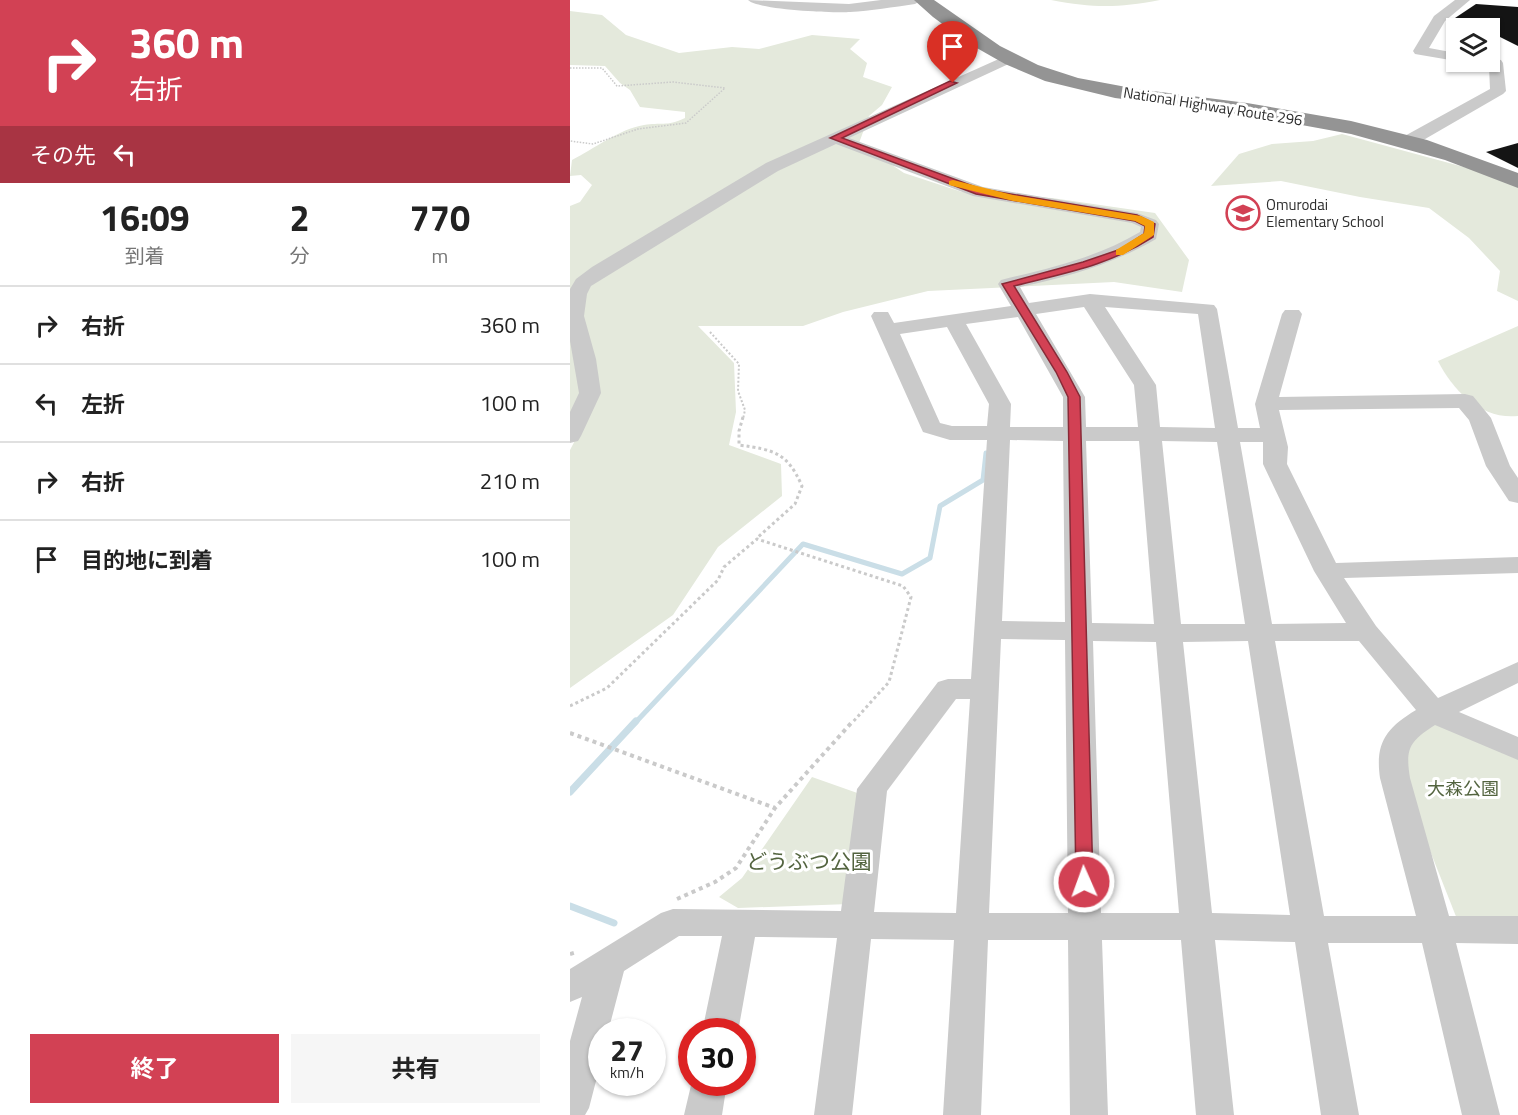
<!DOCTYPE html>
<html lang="ja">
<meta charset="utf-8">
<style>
:root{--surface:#fff;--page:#f6f6f6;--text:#222;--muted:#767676;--line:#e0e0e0;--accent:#d24154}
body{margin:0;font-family:"Titillium Web","Noto Sans JP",sans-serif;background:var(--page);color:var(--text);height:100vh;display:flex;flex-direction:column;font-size:22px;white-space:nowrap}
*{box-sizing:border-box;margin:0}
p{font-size:20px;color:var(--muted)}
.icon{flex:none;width:33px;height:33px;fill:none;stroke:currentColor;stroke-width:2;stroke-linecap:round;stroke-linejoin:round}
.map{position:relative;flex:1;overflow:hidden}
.sheet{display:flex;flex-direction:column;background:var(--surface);width:570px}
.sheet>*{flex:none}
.hud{background:#d24154;color:#fff;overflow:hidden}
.controls{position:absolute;left:876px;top:18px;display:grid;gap:12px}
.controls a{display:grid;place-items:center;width:54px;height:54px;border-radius:0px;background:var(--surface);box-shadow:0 2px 4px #0004;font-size:30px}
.speed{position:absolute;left:18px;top:1018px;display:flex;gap:12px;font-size:30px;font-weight:700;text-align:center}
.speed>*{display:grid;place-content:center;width:78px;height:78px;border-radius:50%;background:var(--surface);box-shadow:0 2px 4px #0004;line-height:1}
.speed small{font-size:15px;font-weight:400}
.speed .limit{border:9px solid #d22;background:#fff;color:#111}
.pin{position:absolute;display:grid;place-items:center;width:51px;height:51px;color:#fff;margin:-62px -26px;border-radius:50% 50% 50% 0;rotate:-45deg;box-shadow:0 0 6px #0007}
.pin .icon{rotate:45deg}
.me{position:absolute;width:66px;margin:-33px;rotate:358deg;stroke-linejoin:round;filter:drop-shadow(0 0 4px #0008)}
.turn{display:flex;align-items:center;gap:21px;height:126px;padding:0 30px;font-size:27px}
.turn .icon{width:78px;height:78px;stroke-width:2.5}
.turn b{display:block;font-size:42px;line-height:51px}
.then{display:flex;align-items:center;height:57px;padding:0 30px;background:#0003;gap:12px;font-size:22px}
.eta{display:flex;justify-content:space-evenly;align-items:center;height:102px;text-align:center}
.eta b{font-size:36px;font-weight:700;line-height:42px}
.button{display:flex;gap:12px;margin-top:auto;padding:12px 30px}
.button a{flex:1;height:69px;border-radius:0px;background:var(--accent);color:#fff;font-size:24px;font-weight:700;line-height:69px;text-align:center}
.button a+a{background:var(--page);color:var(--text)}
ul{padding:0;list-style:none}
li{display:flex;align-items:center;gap:18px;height:78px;padding:0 30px;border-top:2px solid var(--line)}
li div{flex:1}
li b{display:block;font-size:22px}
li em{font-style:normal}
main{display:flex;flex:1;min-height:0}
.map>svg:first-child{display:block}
.green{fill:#e4e9dc}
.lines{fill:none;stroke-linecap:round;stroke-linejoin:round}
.stream-far1{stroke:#cadee7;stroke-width:5}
.stream{stroke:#cadee7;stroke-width:7}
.building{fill:#141414}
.path-far3{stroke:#cacaca;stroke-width:1.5;stroke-dasharray:1.5 1.5;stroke-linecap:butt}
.path-far2{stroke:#cacaca;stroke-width:2;stroke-dasharray:2 2;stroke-linecap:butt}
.path-far1{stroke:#cacaca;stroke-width:3;stroke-dasharray:3 3;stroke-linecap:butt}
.path{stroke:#cacaca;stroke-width:4;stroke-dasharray:4 4;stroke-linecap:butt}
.minor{fill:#cacaca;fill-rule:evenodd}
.highway{fill:#949494;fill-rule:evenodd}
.route{fill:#d24154;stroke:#882a37;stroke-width:1.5}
.slow{fill:#f59e0b}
.labels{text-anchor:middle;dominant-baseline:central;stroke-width:6;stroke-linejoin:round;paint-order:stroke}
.far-street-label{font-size:15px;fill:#2d2d2d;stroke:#fff}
.far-poi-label{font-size:15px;fill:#2d2d2d;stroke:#fff;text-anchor:start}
.park-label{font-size:18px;fill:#53643f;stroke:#fff}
.near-park-label{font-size:21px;fill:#53643f;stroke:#fff}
</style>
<main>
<section class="sheet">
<div class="hud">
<div class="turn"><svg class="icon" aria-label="right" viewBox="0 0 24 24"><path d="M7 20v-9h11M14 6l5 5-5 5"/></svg><div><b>360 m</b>右折</div></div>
<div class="then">その先<svg class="icon" aria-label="left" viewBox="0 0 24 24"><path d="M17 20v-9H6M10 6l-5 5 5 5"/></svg></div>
</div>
<div class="eta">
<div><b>16:09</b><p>到着</p></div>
<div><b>2</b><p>分</p></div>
<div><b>770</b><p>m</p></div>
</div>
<ul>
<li><svg class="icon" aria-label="right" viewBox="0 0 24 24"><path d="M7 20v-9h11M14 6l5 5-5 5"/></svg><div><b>右折</b></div><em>360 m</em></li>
<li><svg class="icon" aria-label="left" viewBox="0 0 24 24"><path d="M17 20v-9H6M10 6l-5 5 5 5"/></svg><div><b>左折</b></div><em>100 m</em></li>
<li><svg class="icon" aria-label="right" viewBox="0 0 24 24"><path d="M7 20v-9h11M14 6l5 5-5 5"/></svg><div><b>右折</b></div><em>210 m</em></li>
<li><svg class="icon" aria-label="arrive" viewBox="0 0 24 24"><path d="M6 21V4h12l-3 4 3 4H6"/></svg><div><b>目的地に到着</b></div><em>100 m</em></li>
</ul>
<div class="button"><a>終了</a><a>共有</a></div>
</section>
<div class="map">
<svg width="948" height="1115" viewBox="0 0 948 1115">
<rect width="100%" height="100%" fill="#fff"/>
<g class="green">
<path d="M481 0H590C547 8 524 8 481 0Z"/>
<path d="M0 11 32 15 56 35 109 53 162 47 189 49 242 35 290 39 280 49 297 63 293 77 322 87 312 105 299 116 289 143 334 173 392 192 482 198 585 213 619 260 612 292 544 282 358 291 273 312 233 326H128L164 363 166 412 159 445 211 464 212 496 148 547 103 615 0 688V450L9 433 0 431V206L10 202 22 185 11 175 0 176 2 160C24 149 49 129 74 125 91 122 96 127 115 118V112L70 107 60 90 50 83 35 66 0 65Z"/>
<polygon points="772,134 916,173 948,187 948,301 927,291 930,271 899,238 859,208 790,197 711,181 641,186 669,154 702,144 743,141"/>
<path d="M948 326V416C912 420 883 391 868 361Z"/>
<polygon points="864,713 948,749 948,919 887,919 825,762"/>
<polygon points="242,777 293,795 279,904 168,908 149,897 172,878"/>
</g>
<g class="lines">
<polyline class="stream-far1" points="65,723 233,544 332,574 360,558 370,506 413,480 416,453"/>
<g class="stream">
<polyline points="0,792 66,721"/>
<polyline points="0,906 44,923"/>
</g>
</g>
<g class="building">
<polygon points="906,4 948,7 948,46 920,32 920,28 907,28 882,20"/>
<polygon points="948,143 948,168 916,152"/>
</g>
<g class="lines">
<polyline class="path-far3" points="0,68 32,68 47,86 103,82 155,88 116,123 68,129 23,144 0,141"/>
<polyline class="path-far2" points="140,332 169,364 168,391 175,410 173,419"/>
<g class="path-far1">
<path d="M173 417 169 431V445C204 450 217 452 232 486L225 504 187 538"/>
<polyline points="0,706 37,688 148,580 154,567 187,539 333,586 341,597 319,682 282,723"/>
</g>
<g class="path">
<polyline points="0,733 205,808"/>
<polyline points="107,899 145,882 166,868 205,808 283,721"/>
<polyline points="0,954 7,952"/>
</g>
<g class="minor">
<path d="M178 0 279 4 311 0H352L345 4C323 7 301 11 280 12 263 13 188 10 178 0Z"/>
<polygon points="885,0 900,0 875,21 859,48 886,53 886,61 845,54 843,51 864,16"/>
<path d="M440 54 447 58 445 61 279 138 413 187 567 213 586 220 589 224 586 239C543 264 498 277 450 287L459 303 520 294 644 305 647 309 668 428H690L685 404 712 314 715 310H729L732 314 709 397 895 394 903 396 921 418 940 466 948 478V503L939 501 916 466 899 420 889 408 709 410 718 447 717 464 766 563 948 557V573L774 578 806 626 868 698 948 662V683L889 712 948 737V760L865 725C840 741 835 748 840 778L879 916H948V944L886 943 930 1115H892L852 943H758L789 1115H751L725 942 645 940 664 1115H626L611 940H532L538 1115H500L498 940H418L411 1115H373L384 940 301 939 282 1115H244L267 938 185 937 168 1032H132L152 936H109L54 971 38 1032H32V1058L19 1108 15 1115H0V1041L12 997 0 1002V969L91 913 103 909 271 911 287 789 368 682 378 679H401L417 440H380L353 432 301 316 304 312H318L324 323 441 306 428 284 431 280C480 268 526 258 570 232L571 227 562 223 403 196 266 144 208 171 21 286 17 294 14 316 26 359 31 393 11 436 8 441 0 443V412L9 393 0 341V289L6 279 22 267 196 163ZM514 307 564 385 568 427H516L515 397 466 314ZM535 307 628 314 645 428 590 427 586 385ZM448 317 493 397V427H440L441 404 396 324ZM377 327 419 404 417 426H382L370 423 330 334ZM440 440 493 441 495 622 432 621ZM516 441H569L584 624 522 623ZM592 441 647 442 675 624H611ZM670 442H693V464L744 571 776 623 702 624ZM431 639 495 640 498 913H419ZM523 641 586 642 609 913H531ZM678 641 720 915 642 913 613 642ZM705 641H789L846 710C816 728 805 743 810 778L846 916H754ZM386 699H400L386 913 304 912 317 791Z"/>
<polygon points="920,58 931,60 933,63 936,91 933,94 843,146 831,146 829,142 831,138 920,89 919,67 909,65 907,62 920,62"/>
<polygon points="122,1081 122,1083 157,1083 152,1115 114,1115"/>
</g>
<polygon class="highway" points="344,0 364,0 430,46 468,65 508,78 567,89 677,103 781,121 857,140 948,173 948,188 875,160 781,134 677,115 545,98 475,81 435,64 398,43 363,17"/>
</g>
<path class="route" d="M380 81 387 83 272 138 411 189 567 215 585 224 583 237C538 266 494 273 444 286L497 372 510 397 523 882 521 887 514 889 508 887 506 882 498 397 486 372 432 284 513 262 551 249 574 234 575 226 565 221 406 194 260 138Z"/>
<polygon class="slow" points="383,180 443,195 571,216 584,222 584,235 553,255 546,255 546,250 574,233 575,226 565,221 443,201 379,185 379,181"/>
<defs>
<g id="school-ring" transform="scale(1.725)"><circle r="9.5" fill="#fff" stroke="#d24154" stroke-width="1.5"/><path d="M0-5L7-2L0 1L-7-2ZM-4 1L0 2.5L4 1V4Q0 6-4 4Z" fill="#d24154"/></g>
</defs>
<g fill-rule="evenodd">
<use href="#school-ring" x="673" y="213"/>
</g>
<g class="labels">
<g class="far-street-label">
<text transform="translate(643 106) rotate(9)">National Highway Route 296</text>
</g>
<g class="far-poi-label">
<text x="696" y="204">Omurodai<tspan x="696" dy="17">Elementary School</tspan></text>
</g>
<g class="park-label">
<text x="893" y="788">大森公園</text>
</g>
<g class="near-park-label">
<text x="239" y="861">どうぶつ公園</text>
</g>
</g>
</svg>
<div class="controls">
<a><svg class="icon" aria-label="layers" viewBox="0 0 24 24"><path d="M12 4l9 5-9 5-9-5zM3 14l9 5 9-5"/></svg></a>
</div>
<div class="speed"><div>27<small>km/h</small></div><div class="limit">30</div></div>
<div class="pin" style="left:383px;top:83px;background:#d93025"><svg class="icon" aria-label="arrive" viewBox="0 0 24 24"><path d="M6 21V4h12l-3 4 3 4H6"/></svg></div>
<svg class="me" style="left:514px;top:882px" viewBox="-20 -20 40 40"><circle r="17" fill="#d24154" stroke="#fff" stroke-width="3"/><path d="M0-11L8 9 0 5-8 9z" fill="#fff"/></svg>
</div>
</main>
